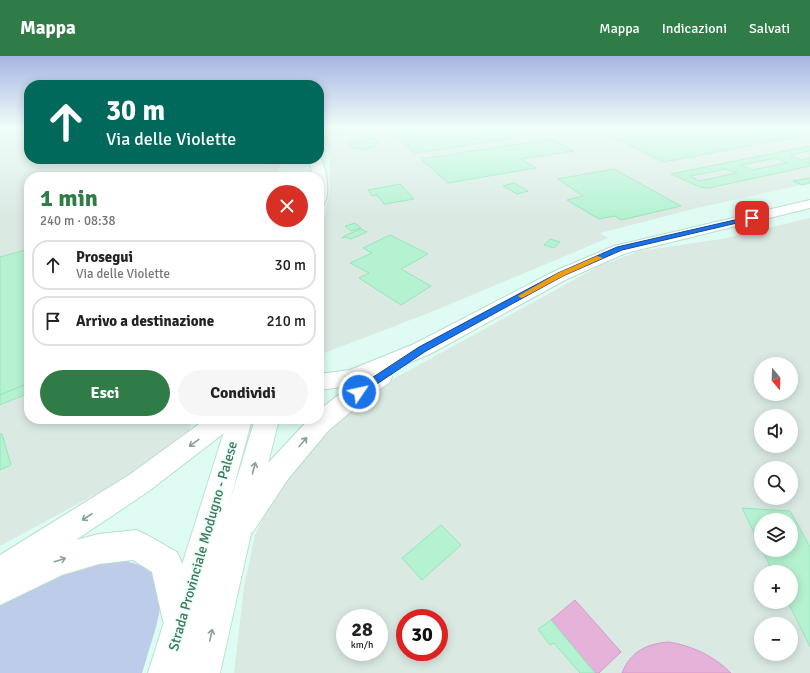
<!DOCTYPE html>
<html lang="it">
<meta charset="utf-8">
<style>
:root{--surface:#fff;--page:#f6f6f6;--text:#222;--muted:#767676;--line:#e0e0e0;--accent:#307c46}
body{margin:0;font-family:Signika,sans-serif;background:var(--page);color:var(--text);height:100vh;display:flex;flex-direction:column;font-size:15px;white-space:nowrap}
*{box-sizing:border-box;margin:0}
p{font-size:13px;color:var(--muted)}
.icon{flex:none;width:22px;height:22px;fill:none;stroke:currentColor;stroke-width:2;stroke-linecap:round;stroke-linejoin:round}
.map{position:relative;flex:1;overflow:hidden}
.details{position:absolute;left:24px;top:116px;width:300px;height:252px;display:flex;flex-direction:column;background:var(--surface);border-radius:16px;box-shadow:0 2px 10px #0003}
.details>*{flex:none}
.guide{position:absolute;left:24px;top:24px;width:300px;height:84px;border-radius:16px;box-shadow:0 2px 10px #0003;background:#00695c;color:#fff;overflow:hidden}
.needle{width:26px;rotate:161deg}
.tools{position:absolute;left:754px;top:301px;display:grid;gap:8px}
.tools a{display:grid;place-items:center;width:44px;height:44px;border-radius:50%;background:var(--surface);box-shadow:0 2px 10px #0003;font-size:20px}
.speed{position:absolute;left:336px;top:553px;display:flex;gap:8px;font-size:20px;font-weight:700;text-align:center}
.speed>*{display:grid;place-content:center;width:52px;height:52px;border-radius:50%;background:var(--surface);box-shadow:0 2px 10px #0003;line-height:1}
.speed small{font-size:10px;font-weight:400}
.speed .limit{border:6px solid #d22;background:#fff;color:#111}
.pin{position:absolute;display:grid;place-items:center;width:34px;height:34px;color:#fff;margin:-17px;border-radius:8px;box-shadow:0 2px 6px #0006}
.me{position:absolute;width:44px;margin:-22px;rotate:56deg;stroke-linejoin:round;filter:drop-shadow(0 0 3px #0008)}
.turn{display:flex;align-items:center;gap:14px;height:84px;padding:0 16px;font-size:18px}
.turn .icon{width:52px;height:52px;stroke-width:2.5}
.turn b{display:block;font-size:28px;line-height:34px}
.round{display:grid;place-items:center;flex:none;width:42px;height:42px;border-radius:21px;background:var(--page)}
.headline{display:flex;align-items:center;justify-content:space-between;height:68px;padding:0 16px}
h1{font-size:24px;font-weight:800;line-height:30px;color:var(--accent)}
.cta{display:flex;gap:8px;margin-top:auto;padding:8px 16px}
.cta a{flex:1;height:46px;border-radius:24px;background:var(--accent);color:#fff;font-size:16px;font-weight:800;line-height:46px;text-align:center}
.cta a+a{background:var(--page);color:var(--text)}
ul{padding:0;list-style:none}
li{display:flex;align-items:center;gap:12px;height:50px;margin:0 8px 6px;padding:0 8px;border:2px solid var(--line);border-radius:16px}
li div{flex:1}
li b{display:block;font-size:15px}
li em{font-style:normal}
header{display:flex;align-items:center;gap:24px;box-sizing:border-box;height:56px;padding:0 20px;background:var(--accent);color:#fff}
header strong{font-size:19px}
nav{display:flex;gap:22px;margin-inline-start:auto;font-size:14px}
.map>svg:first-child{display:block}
.industrial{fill:#daeae3;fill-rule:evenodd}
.green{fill:#bdcce9}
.water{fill:#e5b3da;stroke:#d799c9}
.building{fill:#b5f2d2;stroke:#96e5ba;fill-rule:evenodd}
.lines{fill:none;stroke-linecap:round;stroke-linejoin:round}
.street-casing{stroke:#b8ddcc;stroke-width:2}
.secondary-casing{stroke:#b8e5d1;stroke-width:2}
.street{fill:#fff;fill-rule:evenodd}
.secondary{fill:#fff;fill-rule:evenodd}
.oneway{stroke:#87a393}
.route{fill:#1a73e8;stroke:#114b97}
.slow{fill:#f59e0b}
.labels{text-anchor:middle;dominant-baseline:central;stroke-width:3;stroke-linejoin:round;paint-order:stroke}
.near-street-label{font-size:14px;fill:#467259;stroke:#e4fff7}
</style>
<header>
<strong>Mappa</strong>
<nav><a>Mappa</a><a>Indicazioni</a><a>Salvati</a></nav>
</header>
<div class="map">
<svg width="810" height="617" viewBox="0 0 810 617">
<rect width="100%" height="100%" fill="#defcf3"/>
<g class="industrial">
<polygon points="0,72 29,72 29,103 283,103 276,121 29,121 29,363 193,363 183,391 0,490"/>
<polygon points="319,72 810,72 810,127 697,152 600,177 608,182 434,255 319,299 319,187 330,135 330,113 329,93 319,77"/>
<path d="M810 162V617H234L244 531 255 479 280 428 311 390 346 356 393 323 601 209 640 195 722 183ZM761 308H791V338H761ZM761 360H791V390H761ZM761 412H791V442H761ZM761 464H791V494H761ZM761 516H791V546H761ZM345 562H379V596H345ZM405 562H439V596H405ZM761 568H791V598H761Z"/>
</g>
<polygon class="green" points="122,504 147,511 155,518 163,539 156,571 142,617 0,617 0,543 61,512"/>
<g class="water">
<polygon points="575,544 621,596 599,617 595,617 551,564"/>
<path d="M668 586C691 589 714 600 731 617H622C630 596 646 588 668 586Z"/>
</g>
<g class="building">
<polygon points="448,72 492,72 510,83 415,97 395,79"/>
<polygon points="492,72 496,72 513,82 510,83"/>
<polygon points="593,72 807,72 810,73 810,78 664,106"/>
<polygon points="354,75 356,77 335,80 333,77"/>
<polygon points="375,82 380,86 374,87 377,90 362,94 361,92 354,93 347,86"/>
<polygon points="552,83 574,95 521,103 536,112 448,127 421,103"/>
<path d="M810 90V95L790 99 801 104 810 102V110L709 132 700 131 671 118ZM776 102 787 107 752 114 741 109ZM726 113 737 117 699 125 690 120Z"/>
<polygon points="614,113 681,150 621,164 615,160 599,163 567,144 583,140 558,123"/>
<polygon points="810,122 810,127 802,129 793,125"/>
<polygon points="514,127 528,135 517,138 503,130"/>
<polygon points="400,128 414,143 384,148 377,139 372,140 368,134"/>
<polygon points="355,167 361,172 351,175 345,170"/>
<polygon points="361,173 367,176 351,183 346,181 342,182 344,180"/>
<polygon points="390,179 428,198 401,213 431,230 401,249 359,222 369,217 350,207 372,197 363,192"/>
<polygon points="550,183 560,186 554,192 544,189"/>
<polygon points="29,193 29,327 0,339 0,201"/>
<polygon points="29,327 29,337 0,349 0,339"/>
<polygon points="0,378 2,378 11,409 0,414"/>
<polygon points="742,452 790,455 810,491 810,591 788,546 791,546 791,516 773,516 762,494 791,494 791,464 761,464 761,491"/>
<polygon points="441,469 461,489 422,524 402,502"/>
<polygon points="551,564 595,617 580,617 554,587 550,589 538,573"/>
</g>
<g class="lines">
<g class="street-casing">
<g id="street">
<polygon points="810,144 810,152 626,197 567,223 430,298 389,315 392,321 389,327 367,342 328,375 288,423 253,476 243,480 233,476 228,466 233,456 268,407 309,363 319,363 319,354 350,330 319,334 319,318 350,314 414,288 555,215 614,190"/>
<polygon points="206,363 236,363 233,370 149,435 76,484 99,478 136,474 147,479 177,496 182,507 197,565 192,577 180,582 168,577 163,565 152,516 133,504 99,508 62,519 0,549 0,499 129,419"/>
</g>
</g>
<g class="secondary-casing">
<g id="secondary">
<path d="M319 100C326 109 331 139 324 148L319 149V121H313L309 103H319Z"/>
<polygon points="228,363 252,363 230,445 255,363 279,363 252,473 220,617 148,617"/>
</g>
</g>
<use href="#street" class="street"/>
<use href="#secondary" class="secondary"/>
</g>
<defs><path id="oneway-shaft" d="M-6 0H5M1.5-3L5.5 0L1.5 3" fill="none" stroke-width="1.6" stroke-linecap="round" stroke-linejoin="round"/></defs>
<g class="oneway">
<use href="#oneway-shaft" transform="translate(303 386) rotate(-49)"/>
<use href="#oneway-shaft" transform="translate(194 387) rotate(144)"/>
<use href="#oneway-shaft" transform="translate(254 412) rotate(-75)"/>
<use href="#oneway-shaft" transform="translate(87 461) rotate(147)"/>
<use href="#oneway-shaft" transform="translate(60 504) rotate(-18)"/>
<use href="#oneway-shaft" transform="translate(211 579) rotate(-78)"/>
</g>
<linearGradient id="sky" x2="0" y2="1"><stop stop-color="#a7b4e2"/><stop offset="0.45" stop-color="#f0fefa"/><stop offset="1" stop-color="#f0fefa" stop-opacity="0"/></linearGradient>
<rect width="810" height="159" fill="url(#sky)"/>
<polygon class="route" points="752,160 755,162 754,163 622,194 563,220 426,295 362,338 355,338 354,336 355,333 419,291 558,217 617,191"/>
<polygon class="slow" points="597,200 603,202 563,220 524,241 521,242 518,240 558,217"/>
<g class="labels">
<g class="near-street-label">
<text transform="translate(203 490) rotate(-74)">Strada Provinciale Modugno - Palese</text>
</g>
</g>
</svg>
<div class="tools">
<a><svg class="needle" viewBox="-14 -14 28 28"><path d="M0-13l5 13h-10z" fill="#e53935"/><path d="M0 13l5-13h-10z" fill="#767676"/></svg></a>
<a><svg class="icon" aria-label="sound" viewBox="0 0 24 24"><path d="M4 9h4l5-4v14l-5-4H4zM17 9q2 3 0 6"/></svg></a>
<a><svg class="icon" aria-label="search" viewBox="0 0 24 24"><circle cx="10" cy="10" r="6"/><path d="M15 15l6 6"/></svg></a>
<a><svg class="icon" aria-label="layers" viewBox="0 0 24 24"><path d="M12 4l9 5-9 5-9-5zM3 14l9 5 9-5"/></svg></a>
<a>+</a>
<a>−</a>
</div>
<div class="speed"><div>28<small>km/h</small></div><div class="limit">30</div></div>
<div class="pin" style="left:752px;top:162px;background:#d93025"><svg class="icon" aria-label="arrive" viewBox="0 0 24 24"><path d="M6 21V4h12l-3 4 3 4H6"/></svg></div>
<svg class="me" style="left:359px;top:336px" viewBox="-20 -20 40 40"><circle r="17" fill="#1a73e8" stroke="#fff" stroke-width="3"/><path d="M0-11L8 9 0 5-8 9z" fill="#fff"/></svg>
<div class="guide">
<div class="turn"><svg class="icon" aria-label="ahead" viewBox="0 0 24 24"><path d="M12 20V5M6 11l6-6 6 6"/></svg><div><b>30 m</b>Via delle Violette</div></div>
</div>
<section class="details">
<div class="headline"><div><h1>1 min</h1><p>240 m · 08:38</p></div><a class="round" style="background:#d93025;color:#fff"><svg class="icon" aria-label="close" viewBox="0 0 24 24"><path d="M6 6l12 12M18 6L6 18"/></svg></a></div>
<ul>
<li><svg class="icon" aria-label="ahead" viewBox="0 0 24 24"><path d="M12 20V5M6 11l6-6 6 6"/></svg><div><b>Prosegui</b><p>Via delle Violette</p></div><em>30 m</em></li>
<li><svg class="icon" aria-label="arrive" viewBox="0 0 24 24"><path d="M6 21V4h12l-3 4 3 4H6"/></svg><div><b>Arrivo a destinazione</b></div><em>210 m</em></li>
</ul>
<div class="cta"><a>Esci</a><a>Condividi</a></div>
</section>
</div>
